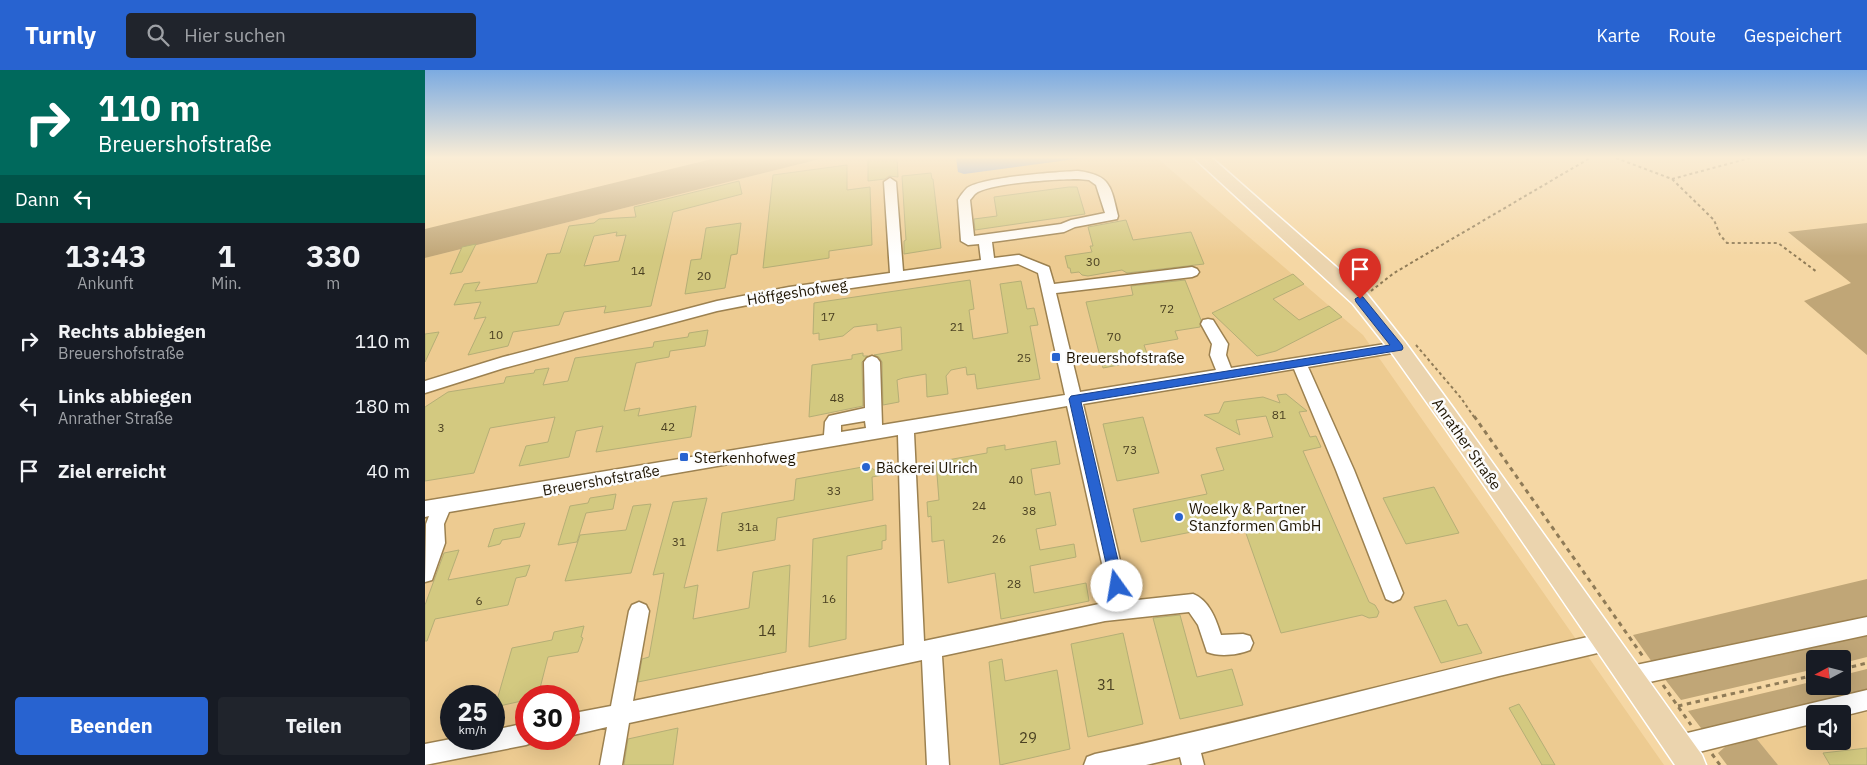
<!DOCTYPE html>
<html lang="de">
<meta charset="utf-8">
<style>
:root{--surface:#171b24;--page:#20242c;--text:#f1f3f6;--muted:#9ea1a6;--accent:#2863d0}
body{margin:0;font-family:"IBM Plex Sans",sans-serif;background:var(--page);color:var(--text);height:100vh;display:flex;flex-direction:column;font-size:19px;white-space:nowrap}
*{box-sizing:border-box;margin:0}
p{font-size:16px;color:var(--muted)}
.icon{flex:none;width:28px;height:28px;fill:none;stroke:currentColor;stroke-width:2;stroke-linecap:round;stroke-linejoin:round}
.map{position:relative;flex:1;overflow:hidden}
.sheet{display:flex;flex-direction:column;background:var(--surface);width:425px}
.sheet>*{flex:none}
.top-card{background:#00695c;color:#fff;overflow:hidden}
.needle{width:32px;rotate:263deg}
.fabs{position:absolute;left:1381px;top:580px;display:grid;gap:10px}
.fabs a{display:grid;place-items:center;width:45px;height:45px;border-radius:5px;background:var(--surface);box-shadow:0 5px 20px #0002;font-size:25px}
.speed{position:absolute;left:15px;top:615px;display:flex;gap:10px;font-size:25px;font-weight:700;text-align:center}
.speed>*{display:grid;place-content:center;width:65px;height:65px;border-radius:50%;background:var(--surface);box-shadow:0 5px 20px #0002;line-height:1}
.speed small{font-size:12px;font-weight:400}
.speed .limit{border:8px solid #d22;background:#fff;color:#111}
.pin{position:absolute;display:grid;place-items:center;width:42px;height:42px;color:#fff;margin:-51px -21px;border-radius:50% 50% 50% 0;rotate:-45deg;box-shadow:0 0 5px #0007}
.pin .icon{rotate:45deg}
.me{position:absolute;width:55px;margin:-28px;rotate:347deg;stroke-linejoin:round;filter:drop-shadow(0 0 4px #0008)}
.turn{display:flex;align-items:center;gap:18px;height:105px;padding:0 15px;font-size:22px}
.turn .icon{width:65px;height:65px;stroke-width:2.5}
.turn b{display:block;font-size:35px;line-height:42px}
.then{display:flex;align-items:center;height:48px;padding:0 15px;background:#0003;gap:10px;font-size:19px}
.eta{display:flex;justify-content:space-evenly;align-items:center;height:85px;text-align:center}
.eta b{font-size:30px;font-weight:800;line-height:35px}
.action{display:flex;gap:10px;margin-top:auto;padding:10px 15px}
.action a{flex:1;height:58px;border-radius:5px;background:var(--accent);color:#fff;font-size:20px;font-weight:800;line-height:58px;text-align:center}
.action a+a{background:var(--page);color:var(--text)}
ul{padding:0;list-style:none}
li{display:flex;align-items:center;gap:15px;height:65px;padding:0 15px}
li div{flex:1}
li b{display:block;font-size:19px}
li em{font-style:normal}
header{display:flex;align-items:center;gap:30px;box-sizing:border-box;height:70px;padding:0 25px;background:var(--accent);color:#fff}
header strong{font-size:24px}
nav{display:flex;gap:28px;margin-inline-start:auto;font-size:18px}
.search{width:350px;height:45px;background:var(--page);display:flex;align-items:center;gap:12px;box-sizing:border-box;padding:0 18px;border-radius:5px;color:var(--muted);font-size:19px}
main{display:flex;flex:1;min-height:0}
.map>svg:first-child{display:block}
.built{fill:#edcb91;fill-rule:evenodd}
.green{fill:#c0a677}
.water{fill:#7b9dd7}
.building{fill:#d3c980;stroke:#b5ae76;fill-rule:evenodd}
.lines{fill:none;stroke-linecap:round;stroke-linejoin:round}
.minor-casing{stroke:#9c8150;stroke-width:3}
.major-casing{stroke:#fff;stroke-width:3}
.path-far1{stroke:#8f7b57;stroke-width:2;stroke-dasharray:3 3;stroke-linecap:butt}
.path{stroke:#8f7b57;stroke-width:3;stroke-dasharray:4.5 4.5;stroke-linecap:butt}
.minor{fill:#fff;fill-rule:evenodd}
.major{fill:#ebd4ae;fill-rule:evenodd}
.route{fill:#2863d0;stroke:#1a4087}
.poi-dot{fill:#2863d0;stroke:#fcfcfc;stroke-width:2}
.labels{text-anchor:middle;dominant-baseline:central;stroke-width:5;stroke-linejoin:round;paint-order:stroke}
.number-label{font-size:12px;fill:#4b4122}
.street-label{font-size:15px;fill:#1e1402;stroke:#fcfcfc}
.poi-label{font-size:15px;fill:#1e1402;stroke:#fcfcfc;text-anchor:start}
.near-number-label{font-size:15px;fill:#4b4122}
</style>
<header>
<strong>Turnly</strong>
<div class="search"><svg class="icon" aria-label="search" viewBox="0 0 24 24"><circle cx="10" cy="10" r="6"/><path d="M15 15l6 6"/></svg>Hier suchen</div>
<nav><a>Karte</a><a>Route</a><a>Gespeichert</a></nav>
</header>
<main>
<section class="sheet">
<div class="top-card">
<div class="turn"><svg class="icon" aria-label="right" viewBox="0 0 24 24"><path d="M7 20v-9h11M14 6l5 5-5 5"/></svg><div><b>110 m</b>Breuershofstraße</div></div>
<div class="then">Dann<svg class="icon" aria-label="left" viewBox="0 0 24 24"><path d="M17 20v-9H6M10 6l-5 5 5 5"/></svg></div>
</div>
<div class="eta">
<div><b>13:43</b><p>Ankunft</p></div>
<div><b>1</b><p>Min.</p></div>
<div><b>330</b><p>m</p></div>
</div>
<ul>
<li><svg class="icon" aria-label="right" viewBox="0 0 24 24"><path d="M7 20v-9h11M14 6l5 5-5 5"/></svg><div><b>Rechts abbiegen</b><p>Breuershofstraße</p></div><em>110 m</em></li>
<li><svg class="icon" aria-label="left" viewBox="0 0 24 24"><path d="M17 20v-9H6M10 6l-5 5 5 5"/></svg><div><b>Links abbiegen</b><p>Anrather Straße</p></div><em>180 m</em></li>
<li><svg class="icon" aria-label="arrive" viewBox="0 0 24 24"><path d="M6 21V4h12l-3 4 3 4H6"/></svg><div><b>Ziel erreicht</b></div><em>40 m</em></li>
</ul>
<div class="action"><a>Beenden</a><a>Teilen</a></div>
</section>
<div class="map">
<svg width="1442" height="695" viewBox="0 0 1442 695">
<rect width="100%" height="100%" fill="#f5d7a4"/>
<g class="built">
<path d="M399 88H732L938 265 1239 695H0V188ZM26 626H69V669H26ZM101 626H144V669H101Z"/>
<polygon points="1442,642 1442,695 1353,695 1331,668 1390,654 1390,671 1418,671 1418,648"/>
</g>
<g class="green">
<polygon points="291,88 399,88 0,188 0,159"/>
<polygon points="1442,153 1442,285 1379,231 1426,213 1363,162"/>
<polygon points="1442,509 1442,548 1227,592 1208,565"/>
<polygon points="1442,563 1442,587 1418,593 1418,589 1390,589 1390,599 1256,630 1239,608"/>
<polygon points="1442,599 1442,624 1279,662 1263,641 1390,611 1390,616 1418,616 1418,605"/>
<polygon points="1331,668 1353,695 1302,695 1293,683 1300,677"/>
</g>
<polygon class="water" points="531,88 658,88 539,104 533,102"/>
<g class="building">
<polygon points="443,88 472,88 473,107 464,106 460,109 443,111"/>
<polygon points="422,95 422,120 445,117 447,175 404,181 404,188 338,198 348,105"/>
<polygon points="506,103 507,109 508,109 516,178 479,184 479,171 481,170 477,106"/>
<path d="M314 111 317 124 248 142 226 236 179 243 181 236 139 242 134 255 88 262 83 276 43 285 61 247 49 249 56 232 29 235 39 214 55 212 50 221 112 213 122 184 135 183 144 156 169 153 174 149 211 147 209 137ZM192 162 191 166 201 165 194 191 159 196 169 166Z"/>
<polygon points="644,117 652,117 660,144 550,160 549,149 572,146 569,127"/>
<polygon points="701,150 708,170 766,162 779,194 702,203 697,200 663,206 657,205 654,202 646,203 645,198 643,198 640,186 667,182 665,176 668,176 663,157"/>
<polygon points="316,153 312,184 306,185 300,218 260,224 266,190 276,189 281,158"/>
<polygon points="51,174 37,202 25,204 37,177"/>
<polygon points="868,204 879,214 848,229 874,250 904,236 917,247 851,281 832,286 787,243"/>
<polygon points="545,210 549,239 544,240 548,269 583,263 575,214 596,211 602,239 609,238 613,255 605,256 615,309 552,319 550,304 542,305 541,297 526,300 521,306 523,324 502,327 501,304 478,308 472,310 474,332 458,335 457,292 454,287 449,285 477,280 476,257 452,261 452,254 429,257 418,266 394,270 394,263 388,264 389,233"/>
<polygon points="760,210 776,250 775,257 750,261 753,269 719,275 724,289 678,298 661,232 708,225 706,216"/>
<polygon points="283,260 280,276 245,281 244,287 211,293 199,341 215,338 213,346 271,336 266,367 171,382 178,356 151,361 144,387 94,396 101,376 123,372 130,347 65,358 49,403 0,411 0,337 23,322 79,313 81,307 109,303 110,300 124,298 118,315 143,311 150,288 228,277 229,272 263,267 264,263"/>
<polygon points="14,262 0,292 0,264"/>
<polygon points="438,283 438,286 443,286 437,292 438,336 384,347 387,295 427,289 427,285"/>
<polygon points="861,324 882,341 874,342 885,367 891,366 896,377 878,381 944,532 950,535 954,542 952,547 944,548 937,545 856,563 817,452 716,472 708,439 782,424 776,405 799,400 791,378 848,367 841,346 811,350 815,365 779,345 794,343 799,332 838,327 855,333 852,325"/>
<polygon points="718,347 734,403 692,411 678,354"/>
<polygon points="631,371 635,394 606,399 610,425 625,422 631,455 611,459 615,480 649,474 651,487 605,496 609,523 661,513 664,531 576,549 570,503 523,513 519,470 507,472 506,446 503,447 502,432 514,430 511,392 562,383 562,378 580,375 580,380"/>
<polygon points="443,396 458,405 447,407 448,430 352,448 350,470 292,481 297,443 369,430 371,409"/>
<polygon points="1009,417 1034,463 981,474 958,428"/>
<polygon points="191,424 188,439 161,443 152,472 133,475 145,436 163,433 165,428"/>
<polygon points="282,428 259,518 273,515 268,549 324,538 328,502 365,495 361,582 213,612 217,589 224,587 239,503 228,505 248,432"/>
<polygon points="226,434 206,503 140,511 155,465 201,460 208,436"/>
<polygon points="100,453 95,467 77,470 75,474 63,477 69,459"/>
<polygon points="461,455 461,470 457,471 457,479 422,486 421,569 384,577 388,469"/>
<polygon points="34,480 23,510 105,495 101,506 91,508 83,535 10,549 2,571 0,571 0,535 19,483"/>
<polygon points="1021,530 1033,556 1042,554 1057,583 1016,593 989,537"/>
<polygon points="755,545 772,607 807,599 818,635 755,649 728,548"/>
<polygon points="159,556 156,567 158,568 153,582 123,587 113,626 101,626 101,630 70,637 87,578 127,570 129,562"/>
<polygon points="698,563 718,654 663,667 646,574"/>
<polygon points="577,589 580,611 632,600 645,679 575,695 564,592"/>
<polygon points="1094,634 1099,642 1130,695 1117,695 1084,638"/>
<polygon points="253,658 248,695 199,695 203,669"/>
<polygon points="1442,678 1442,695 1405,695 1398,683"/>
</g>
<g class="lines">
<g class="minor-casing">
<g id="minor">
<path d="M653 101C686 105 686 117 693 146L692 149 650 157 639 162 567 172 569 188 594 185 624 197 629 214 767 197 772 199 774 202 772 205 767 207 631 223 655 322 791 300 785 285 787 274 776 254 778 250 783 249 788 250 803 274 801 285 806 298 973 272 978 273 981 277 978 281 973 282 883 297 929 400 978 523 975 529 968 532 961 529 911 400 869 299 658 334 701 516 694 532 768 524C784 530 791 549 796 565L818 564 825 566 828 573 825 580C813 585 794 587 782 582L773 555 764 542 680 551 517 586 524 695H502L497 590 204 653 197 695H175L182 657 144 666V644L186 636 204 541 207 535 214 532 221 535 224 541 208 631 479 575 473 365 24 442 19 454 20 473 7 510 0 512 1 454 4 446 0 447V431L399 365 400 352 404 346 440 338 439 292 442 288 447 286 452 288 455 292 457 355 640 325 613 203 593 194 364 227 292 241 79 298 0 323V311L78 287 292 231 364 217 465 203 459 112 465 108 471 112 478 201 556 190 554 174 543 175 536 171 533 130C535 126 539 121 542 118 559 107 631 102 653 101ZM653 109 664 110 671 115 680 143 646 150 636 154 549 166 545 130C547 128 548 126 550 124 563 113 634 109 653 109ZM642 336 682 516 674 534 499 571 489 363ZM440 351 441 358 416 362V355Z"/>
<polygon points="1442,547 1442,565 1206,616 1199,613 1196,606 1199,599 1206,596"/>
<path d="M1181 563 1188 565 1191 572 1188 579 1181 581 1074 606 776 683 779 695H757L755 687 721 695H659L662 687 670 684C841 648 1010 600 1181 563Z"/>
<polygon points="1442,620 1442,640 1418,646 1418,644 1390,644 1390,653 1254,687 1246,684 1243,676 1246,668 1254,665"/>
<polygon points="101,653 101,669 110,669 109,672 101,675 0,695 0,674 26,669 69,669 69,660"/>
</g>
</g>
<g class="major-casing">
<polygon id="major" points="769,88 787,88 942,224 980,272 1029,339 1277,685 1281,695 1250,695 1015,351 966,282 928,234"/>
</g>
<g class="path-far1">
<polyline points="1191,88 1247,109 1289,150 1295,165 1302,173 1353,173 1392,202"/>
<polyline points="1247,109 1325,88"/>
<polyline points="946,221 969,203 1165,88"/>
<polyline points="991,275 1036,328 1049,347"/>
</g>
<g class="path">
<polyline points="1049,346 1219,588"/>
<polyline points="1418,599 1442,593"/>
<polyline points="1238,615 1266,655"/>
<polyline points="1253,636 1390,605"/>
<polyline points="1287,684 1295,695"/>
</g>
<use href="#minor" class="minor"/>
<use href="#major" class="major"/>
</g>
<linearGradient id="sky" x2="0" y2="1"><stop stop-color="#7cabe1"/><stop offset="0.47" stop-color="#faedd6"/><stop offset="1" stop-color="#faedd6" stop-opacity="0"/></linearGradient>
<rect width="1442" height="186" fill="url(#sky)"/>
<polygon class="route" points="935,226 938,227 977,275 978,278 977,280 656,332 699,516 697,520 692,522 687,520 644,329 646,326 965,275 931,232 930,229"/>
<g class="poi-dot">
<rect x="626" y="282" width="10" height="10" rx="2.5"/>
<rect x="254" y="382" width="10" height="10" rx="2.5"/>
<circle cx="441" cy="397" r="5"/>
<circle cx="754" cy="447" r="5"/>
</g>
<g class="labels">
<g class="number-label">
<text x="668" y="191">30</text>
<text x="213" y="200">14</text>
<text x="279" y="205">20</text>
<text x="742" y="238">72</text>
<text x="403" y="246">17</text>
<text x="532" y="256">21</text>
<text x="71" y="264">10</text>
<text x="689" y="266">70</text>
<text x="599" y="287">25</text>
<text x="412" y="327">48</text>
<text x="854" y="344">81</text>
<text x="243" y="356">42</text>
<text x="16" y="357">3</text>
<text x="705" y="379">73</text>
<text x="591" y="409">40</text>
<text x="409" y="420">33</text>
<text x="554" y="435">24</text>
<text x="604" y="440">38</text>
<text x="323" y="456">31a</text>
<text x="574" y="468">26</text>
<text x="254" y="471">31</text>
<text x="589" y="513">28</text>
<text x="404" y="528">16</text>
<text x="54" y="530">6</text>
</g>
<g class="street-label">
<text transform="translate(372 222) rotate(-9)">Höffgeshofweg</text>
<text transform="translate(1042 374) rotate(55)">Anrather Straße</text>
<text transform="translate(176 410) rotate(-10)">Breuershofstraße</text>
</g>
<g class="poi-label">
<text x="641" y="287">Breuershofstraße</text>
<text x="269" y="387">Sterkenhofweg</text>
<text x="451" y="397">Bäckerei Ulrich</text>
<text x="764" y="438">Woelky &amp; Partner<tspan x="764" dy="17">Stanzformen GmbH</tspan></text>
</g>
<g class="near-number-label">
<text x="342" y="560">14</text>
<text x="681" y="614">31</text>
<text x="603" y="667">29</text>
</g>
</g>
</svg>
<div class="fabs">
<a><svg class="needle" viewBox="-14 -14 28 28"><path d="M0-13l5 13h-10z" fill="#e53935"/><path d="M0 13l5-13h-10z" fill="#9ea1a6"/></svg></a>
<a><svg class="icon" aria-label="sound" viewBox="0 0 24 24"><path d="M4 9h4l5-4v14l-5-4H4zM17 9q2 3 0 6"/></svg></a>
</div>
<div class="speed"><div>25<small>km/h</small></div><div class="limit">30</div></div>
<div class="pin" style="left:935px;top:229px;background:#d93025"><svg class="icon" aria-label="arrive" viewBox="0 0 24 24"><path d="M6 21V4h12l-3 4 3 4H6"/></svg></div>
<svg class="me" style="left:692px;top:516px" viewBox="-20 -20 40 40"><circle r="19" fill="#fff"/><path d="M0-13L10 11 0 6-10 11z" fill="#2863d0"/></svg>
</div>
</main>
